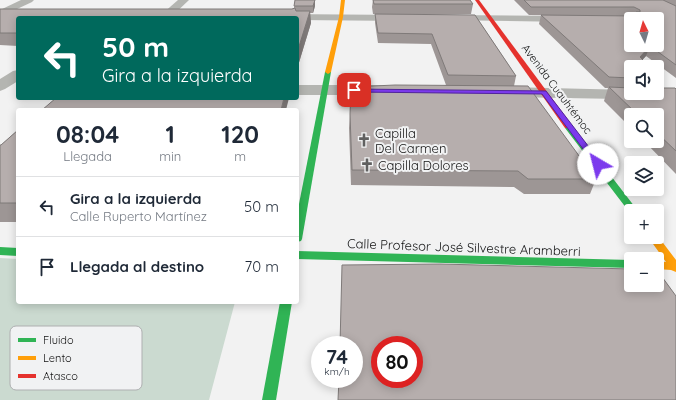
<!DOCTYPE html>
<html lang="es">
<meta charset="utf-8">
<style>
:root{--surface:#fff;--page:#f2f2f3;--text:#1f2937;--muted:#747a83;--line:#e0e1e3}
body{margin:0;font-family:Quicksand,sans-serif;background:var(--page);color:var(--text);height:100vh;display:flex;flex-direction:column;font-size:15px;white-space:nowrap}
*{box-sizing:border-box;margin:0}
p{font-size:13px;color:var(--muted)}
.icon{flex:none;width:22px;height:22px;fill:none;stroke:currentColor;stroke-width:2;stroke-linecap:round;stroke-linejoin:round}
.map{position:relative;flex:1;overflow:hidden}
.panel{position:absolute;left:16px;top:108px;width:283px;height:196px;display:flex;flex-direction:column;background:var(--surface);border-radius:4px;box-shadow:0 2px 10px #0003}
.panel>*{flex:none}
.hud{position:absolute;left:16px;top:16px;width:283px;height:84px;border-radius:4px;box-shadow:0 2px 10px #0003;background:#00695c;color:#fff;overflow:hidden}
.needle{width:26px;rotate:355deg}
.controls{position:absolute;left:624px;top:12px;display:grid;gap:8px}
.controls a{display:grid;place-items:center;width:40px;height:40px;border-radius:4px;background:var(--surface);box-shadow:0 2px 10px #0003;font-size:20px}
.speed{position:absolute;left:311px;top:336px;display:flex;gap:8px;font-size:20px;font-weight:700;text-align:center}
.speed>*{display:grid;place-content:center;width:52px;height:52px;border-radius:50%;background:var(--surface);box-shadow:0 2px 10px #0003;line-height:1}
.speed small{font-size:10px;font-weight:400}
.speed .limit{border:6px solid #d22;background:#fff;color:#111}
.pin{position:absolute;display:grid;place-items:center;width:34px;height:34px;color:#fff;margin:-17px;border-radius:8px;box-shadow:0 2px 6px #0006}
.me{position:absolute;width:44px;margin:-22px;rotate:323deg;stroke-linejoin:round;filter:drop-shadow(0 0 3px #0008)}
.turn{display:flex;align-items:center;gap:14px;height:84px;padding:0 20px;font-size:18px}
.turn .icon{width:52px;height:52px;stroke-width:2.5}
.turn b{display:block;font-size:28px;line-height:34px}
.eta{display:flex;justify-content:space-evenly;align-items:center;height:68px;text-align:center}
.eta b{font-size:24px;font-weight:800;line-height:28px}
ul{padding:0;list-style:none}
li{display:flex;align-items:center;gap:12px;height:60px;padding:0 20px;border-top:1px solid var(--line)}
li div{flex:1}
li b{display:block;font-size:15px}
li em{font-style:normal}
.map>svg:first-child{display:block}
.green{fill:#cbdad0}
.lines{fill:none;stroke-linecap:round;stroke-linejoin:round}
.street{fill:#b4b5b1;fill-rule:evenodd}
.fast{fill:#30b455;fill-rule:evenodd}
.slow{fill:#ff9f0a;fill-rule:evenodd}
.jam{fill:#e5322d;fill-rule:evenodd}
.wall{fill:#9d9695}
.shaded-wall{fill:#7f7a79}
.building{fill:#b6aead;stroke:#7f7a79;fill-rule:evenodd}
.route{fill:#7c3aed;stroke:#51269a}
.labels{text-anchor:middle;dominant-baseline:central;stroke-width:4;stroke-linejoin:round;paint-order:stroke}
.far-street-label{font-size:11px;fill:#121212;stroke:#f1f2f3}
.poi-label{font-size:13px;fill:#121212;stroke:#f1f2f3;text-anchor:start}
.street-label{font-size:13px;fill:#121212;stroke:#f1f2f3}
.key{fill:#f1f2f3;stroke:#aeafb0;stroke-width:1}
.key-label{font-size:11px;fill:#121212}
</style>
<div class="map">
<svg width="676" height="400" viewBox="0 0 676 400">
<rect width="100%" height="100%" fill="#f2f2f2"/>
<polygon class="green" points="0,258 18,259 18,302 235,302 209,400 0,400"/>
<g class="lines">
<g class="street">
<polygon points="21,0 34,0 32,2 0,17 0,10"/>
<polygon points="178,0 189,0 170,18 162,18 161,16 162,14"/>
<polygon points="281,14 405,15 410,18 405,21 297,20 297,18 276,18 277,15"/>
<polygon points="447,15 569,16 575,19 569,22 443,20 442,18 443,16"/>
<polygon points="18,70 18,81 5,89 0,91 0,79 13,71"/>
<polygon points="297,85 381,85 386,87 389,90 386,93 381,95 297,95"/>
<polygon points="503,87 631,90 631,93 657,93 657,90 676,90 676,100 503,97 498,95 495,92 498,89"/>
</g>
<g class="fast">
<polygon points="328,70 331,72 302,239 301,241 297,242 297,214 325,72"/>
<polygon points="565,124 571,124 638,211 631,211 631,213 630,213 565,128"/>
<polygon points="0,247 18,248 18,256 0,255"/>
<polygon points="297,251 631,260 631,268 297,259"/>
<polygon points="280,302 292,302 276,400 262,400"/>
</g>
<g class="slow">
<polygon points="341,0 345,0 343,17 331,72 328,74 325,72 339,17"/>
<polygon points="657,235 676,260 676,272 671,270 657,269 657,261 666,262 648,237 657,237"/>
</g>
<polygon class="jam" points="475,0 479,0 571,124 571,128 565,128"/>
</g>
<g class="wall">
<polygon points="295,0 315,0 315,6 313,13 310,13 311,23 297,69 297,18 18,18 18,46 0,45 0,9 292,9 294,8"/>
<polygon points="373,0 470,0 473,4 471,14 373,14 372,7"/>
<polygon points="514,0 676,0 676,78 646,56 642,60 631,67 631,93 657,93 657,74 661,78 657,88 676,89 676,174 644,141 657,141 657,115 631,115 631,128 604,101 608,88 605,88 539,24 541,15 632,16 529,15"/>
<polygon points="375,14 475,15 516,76 514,86 596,179 590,194 524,194 514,187 351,185 349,128 350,114 446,85 431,44 378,43 375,23"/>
<polygon points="18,130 18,222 0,222 0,145 1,145"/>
</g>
<g class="shaded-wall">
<polygon points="315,0 315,6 313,13 313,6"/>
<polygon points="310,11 311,23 297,69 297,53"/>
<polygon points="650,46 646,56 636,67 640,57"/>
<polygon points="284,98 289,98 286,110 281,110"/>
</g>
<g class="building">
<polygon points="295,0 315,0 313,6 294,6"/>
<polygon points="373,0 470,0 473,4 374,4"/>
<path d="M524 0H663L676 6V65L650 46 640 57 650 67H631V78L609 77 541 15 634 16 636 12H640V10L634 7H531ZM631 19H657V45H631Z"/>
<polygon points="295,8 296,11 310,11 297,53 297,18 18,18 18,33 0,33 0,9 292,9"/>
<polygon points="375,14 475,15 516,76 448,75 432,34 378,33"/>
<polygon points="657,74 661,78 660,81 657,81"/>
<polygon points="395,85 528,86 596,179 528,179 518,171 352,170 350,114 351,87"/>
<polygon points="609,87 631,88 631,93 657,93 657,88 675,88 676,89 676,151 657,133 657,115 638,115"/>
<polygon points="56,98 284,98 281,110 42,110"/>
<polygon points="18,130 18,203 0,203 0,145 1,145"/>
<path d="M440 264 631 269V285H657V270L676 296V400H338L339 379H354V345H340L342 265ZM380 345H414V379H380Z"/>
</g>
<polygon class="route" points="352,89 546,91 602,164 600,165 595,165 542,94 354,92 352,92"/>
<defs>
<g id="church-bare" transform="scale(1.08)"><path d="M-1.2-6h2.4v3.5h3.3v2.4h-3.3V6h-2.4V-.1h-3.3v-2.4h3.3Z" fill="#606060" stroke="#f1f2f3" stroke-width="2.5" paint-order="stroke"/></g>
</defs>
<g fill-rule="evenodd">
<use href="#church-bare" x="364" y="140"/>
<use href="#church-bare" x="367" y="165"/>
</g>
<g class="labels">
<g class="far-street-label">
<text transform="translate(557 89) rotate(53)">Avenida Cuauhtémoc</text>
</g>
<g class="poi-label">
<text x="375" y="133">Capilla<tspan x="375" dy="15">Del Carmen</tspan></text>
<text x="378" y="165">Capilla Dolores</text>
</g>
<g class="street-label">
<text transform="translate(464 247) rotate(2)">Calle Profesor José Silvestre Aramberri</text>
</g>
</g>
<rect x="10" y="326" width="132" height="64" rx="6" class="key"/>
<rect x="18" y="338" width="18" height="4" fill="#30b455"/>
<rect x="18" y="356" width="18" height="4" fill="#ff9f0a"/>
<rect x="18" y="374" width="18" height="4" fill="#e5322d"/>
<g class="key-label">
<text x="43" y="344">Fluido</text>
<text x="43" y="362">Lento</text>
<text x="43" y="380">Atasco</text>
</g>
</svg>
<div class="controls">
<a><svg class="needle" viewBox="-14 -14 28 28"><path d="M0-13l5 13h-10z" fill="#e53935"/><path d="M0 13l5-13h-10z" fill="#747a83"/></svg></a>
<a><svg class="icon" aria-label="sound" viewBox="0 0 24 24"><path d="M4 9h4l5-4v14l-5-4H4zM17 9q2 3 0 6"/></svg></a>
<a><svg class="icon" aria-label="search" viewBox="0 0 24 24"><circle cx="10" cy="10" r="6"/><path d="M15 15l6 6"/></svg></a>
<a><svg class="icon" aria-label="layers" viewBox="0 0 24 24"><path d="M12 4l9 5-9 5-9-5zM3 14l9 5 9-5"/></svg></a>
<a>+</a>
<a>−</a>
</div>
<div class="speed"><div>74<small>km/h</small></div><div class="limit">80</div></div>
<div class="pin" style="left:354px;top:90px;background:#d93025"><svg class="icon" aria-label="arrive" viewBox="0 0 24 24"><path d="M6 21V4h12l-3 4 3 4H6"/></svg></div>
<svg class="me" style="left:598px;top:164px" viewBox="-20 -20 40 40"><circle r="19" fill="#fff"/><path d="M0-13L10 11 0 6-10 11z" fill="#7c3aed"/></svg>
<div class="hud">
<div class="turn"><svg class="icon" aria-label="left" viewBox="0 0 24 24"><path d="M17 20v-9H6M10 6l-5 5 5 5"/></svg><div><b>50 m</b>Gira a la izquierda</div></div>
</div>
<section class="panel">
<div class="eta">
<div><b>08:04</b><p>Llegada</p></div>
<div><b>1</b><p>min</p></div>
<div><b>120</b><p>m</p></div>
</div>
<ul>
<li><svg class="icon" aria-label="left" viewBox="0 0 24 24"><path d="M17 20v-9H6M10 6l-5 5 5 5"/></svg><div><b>Gira a la izquierda</b><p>Calle Ruperto Martínez</p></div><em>50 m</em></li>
<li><svg class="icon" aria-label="arrive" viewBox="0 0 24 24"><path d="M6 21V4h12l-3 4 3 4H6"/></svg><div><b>Llegada al destino</b></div><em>70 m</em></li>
</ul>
</section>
</div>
